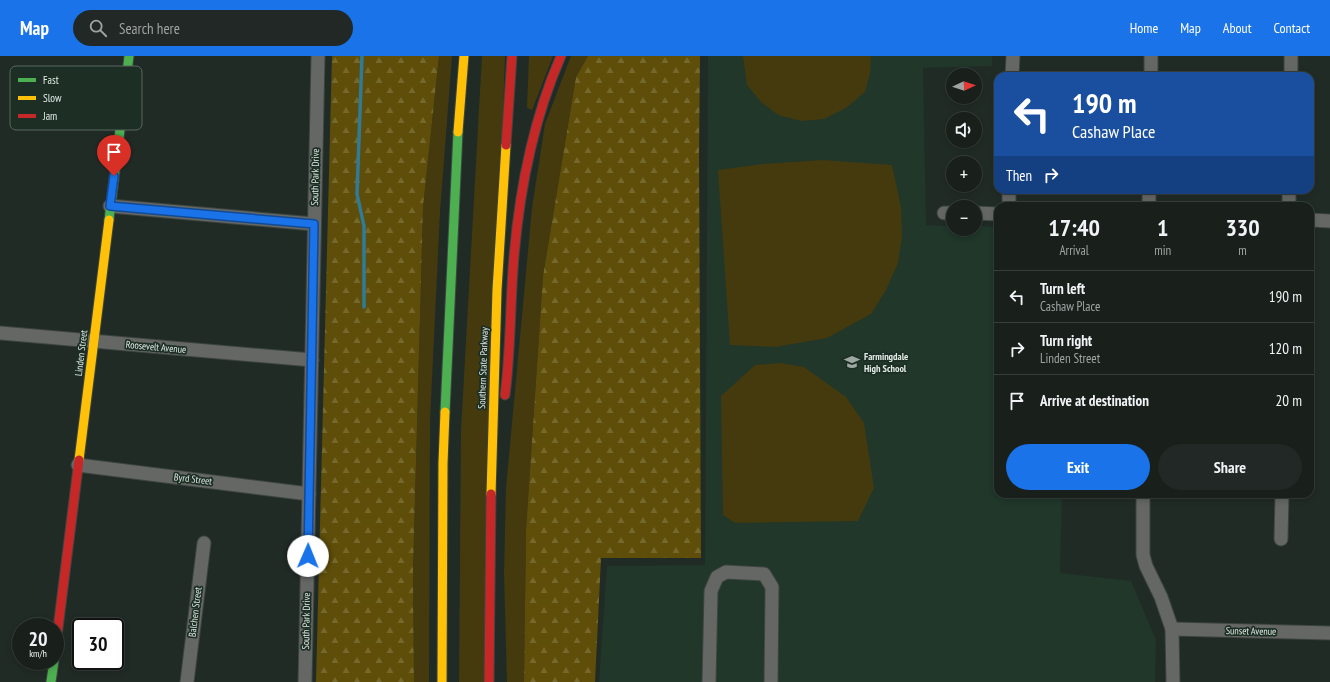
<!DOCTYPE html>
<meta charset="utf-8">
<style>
:root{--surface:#19201c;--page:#222825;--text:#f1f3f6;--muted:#9fa3a3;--line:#373e3b;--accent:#1a73e8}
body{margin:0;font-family:"PT Sans Narrow",sans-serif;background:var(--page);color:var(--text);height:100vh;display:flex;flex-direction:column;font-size:15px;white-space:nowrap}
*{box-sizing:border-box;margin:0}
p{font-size:13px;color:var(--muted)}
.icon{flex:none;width:22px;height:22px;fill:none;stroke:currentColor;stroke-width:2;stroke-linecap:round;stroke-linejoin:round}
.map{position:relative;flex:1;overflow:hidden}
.panel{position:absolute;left:994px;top:146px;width:320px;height:296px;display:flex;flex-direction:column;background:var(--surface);border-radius:12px;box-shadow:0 2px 6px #0003,0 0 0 1px var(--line)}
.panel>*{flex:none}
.top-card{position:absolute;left:994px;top:16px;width:320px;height:122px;border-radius:12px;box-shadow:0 2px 6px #0003,0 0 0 1px var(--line);background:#1a4fa0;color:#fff;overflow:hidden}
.needle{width:26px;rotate:86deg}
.tools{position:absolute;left:946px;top:12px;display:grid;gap:8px}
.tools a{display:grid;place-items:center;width:36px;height:36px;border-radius:50%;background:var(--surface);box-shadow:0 2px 6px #0003,0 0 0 1px var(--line);font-size:20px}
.speed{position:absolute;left:12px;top:562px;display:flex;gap:8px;font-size:20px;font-weight:700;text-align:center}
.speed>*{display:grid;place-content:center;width:52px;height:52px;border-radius:50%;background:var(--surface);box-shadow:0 2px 6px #0003,0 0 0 1px var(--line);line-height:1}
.speed small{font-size:10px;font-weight:400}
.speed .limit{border:2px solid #111;border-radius:6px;background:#fff;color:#111}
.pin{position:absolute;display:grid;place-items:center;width:34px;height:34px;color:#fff;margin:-41px -17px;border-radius:50% 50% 50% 0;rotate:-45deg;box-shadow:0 0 4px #0007}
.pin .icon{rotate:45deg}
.me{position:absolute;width:44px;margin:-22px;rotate:1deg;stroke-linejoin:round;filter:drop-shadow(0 0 3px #0008)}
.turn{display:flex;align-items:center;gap:14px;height:84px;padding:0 12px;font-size:18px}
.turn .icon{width:52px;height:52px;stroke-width:2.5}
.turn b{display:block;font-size:28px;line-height:34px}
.then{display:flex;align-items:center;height:38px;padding:0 12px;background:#0003;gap:8px;font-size:15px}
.eta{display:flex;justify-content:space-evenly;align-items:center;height:68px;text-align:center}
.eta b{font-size:24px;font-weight:700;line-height:28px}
.action{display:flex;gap:8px;margin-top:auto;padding:8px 12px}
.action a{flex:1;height:46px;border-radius:24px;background:var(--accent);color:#fff;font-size:16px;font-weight:700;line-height:46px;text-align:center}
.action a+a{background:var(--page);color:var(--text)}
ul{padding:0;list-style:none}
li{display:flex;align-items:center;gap:12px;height:52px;padding:0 12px;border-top:1px solid var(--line)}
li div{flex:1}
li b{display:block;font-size:15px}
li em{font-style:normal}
header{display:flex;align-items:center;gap:24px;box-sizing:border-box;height:56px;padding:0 20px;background:var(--accent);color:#fff}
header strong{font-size:19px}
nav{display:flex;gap:22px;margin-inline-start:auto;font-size:14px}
.search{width:280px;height:36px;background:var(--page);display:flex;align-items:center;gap:10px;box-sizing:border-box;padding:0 14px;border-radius:22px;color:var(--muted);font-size:15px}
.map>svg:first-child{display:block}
.built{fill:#20372a}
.green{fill:#443a0e}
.forest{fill:url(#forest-firs)}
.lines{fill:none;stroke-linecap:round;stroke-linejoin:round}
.stream{stroke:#307b97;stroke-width:3.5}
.street-casing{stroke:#3d4541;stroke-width:15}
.fast-casing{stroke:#3d4541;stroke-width:11}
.slow-casing{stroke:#3d4541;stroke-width:11}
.jam-casing{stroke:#3d4541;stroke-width:11}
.street{stroke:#656765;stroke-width:13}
.fast{stroke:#4caf50;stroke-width:9}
.slow{stroke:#ffc107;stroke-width:9}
.jam{stroke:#c62828;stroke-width:9}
.route-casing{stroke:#114b97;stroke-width:10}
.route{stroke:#1a73e8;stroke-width:7}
.labels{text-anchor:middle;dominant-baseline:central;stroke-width:3.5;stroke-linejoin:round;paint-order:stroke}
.street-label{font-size:10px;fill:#e0ebe5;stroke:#1d2f25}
.poi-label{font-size:10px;font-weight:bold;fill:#e0ebe5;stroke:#1d2f25;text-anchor:start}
.key{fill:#1d2f25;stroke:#58675f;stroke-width:1}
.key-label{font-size:11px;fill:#e0ebe5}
</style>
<header>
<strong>Map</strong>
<div class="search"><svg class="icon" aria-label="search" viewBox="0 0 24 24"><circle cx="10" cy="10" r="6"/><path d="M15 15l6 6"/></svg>Search here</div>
<nav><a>Home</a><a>Map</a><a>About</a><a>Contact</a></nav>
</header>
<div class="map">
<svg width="1330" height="626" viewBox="0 0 1330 626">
<defs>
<pattern id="forest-firs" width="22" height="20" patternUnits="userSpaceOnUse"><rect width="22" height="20" fill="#5e4e09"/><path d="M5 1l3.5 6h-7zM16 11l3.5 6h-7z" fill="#75682d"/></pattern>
</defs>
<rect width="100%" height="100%" fill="#212b26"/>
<polygon class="built" points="708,0 992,0 992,10 923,12 926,169 953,170 953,173 975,173 975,170 998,171 998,438 1062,438 1060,517 1131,525 1156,584 1155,626 599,626 607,510 705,509"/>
<g class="green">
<polygon points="439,0 452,0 440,156 430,364 429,626 414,626 413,516 423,151"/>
<polygon points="482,0 505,0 484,626 459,626 461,375"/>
<polygon points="529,0 553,0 532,54 527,52"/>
<polygon points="571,0 588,0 576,21 543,220 526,474 524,626 507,626 504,517 506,432 532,152 545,68"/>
<polygon points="743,0 871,0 870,17 865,36 846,52 824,63 801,65 778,59 761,46 747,29"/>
<polygon points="822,104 892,109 901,151 902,181 898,207 886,234 871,258 827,282 775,291 730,289 718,114 763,108"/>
<polygon points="780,307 804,311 846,341 864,367 874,432 858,465 735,467 723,459 721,340 755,309"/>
</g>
<g class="forest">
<polygon points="332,0 439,0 423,151 413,516 414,626 316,626"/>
<polygon points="588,0 700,0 699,99 701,502 601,502 595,626 524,626 526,474 543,220 576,21"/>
</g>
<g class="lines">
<polyline class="stream" points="362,0 357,138 364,170 364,251"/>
<g class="street-casing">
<g id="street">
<polyline points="1012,20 1013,0"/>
<polyline points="1151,20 1151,0"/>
<polyline points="1291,20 1291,0"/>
<polyline points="110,150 314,168"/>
<polyline points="1009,150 1009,134"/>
<polyline points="1149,150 1149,134"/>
<polyline points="1289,150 1289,134"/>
<polyline points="944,157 953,157"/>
<polyline points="975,157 998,158"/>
<polyline points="1310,164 1330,165"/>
<polyline points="0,277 312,304"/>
<polyline points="78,409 309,438"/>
<polyline points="1143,438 1143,499 1146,510 1161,541 1172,573 1173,626"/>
<polyline points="1281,483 1282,438"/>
<polyline points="1172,573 1330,577"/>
<polyline points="187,626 204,487"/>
<polyline points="305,626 318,0"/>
<polyline points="709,626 711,535 717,521 726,516 764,518 772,531 771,626"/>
</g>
</g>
<g class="fast-casing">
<g id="fast">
<polyline points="109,164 129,0"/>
<polyline points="445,356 458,76"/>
<polyline points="51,626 54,605"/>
</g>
</g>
<g class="slow-casing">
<g id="slow">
<polyline points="458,76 464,0"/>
<polyline points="79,404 109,164"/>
<polyline points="491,438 497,234 506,89"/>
<polyline points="442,626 443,407 445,356"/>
</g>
</g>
<g class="jam-casing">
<g id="jam">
<polyline points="506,89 512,0"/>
<path d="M505 339C511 293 510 246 514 200 520 130 533 64 561 0"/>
<polyline points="55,596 79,404"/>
<polyline points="489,626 491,438"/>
</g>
</g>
<use href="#street" class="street"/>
<use href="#fast" class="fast"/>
<use href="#slow" class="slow"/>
<use href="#jam" class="jam"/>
</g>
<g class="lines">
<g class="route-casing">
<polyline id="route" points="114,120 110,150 314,168 308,500"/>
</g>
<use href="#route" class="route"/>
</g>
<defs>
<g id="school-bare" transform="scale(1.2)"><path d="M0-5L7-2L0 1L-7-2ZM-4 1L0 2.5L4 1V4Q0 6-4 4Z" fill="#9da8a2" stroke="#1d2f25" stroke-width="2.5" paint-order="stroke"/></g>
</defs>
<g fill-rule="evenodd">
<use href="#school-bare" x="852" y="306"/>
</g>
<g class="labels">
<g class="street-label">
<text transform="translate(315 121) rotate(-89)">South Park Drive</text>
<text transform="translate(156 291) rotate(5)">Roosevelt Avenue</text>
<text transform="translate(81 297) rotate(-83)">Linden Street</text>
<text transform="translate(483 312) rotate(-88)">Southern State Parkway</text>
<text transform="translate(193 423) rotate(7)">Byrd Street</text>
<text transform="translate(195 556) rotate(-83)">Balchen Street</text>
<text transform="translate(306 565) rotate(-89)">South Park Drive</text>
<text transform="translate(1251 575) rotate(1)">Sunset Avenue</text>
</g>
<g class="poi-label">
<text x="864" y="300">Farmingdale<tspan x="864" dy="12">High School</tspan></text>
</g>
</g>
<rect x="10" y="10" width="132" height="64" rx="6" class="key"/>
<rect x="18" y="22" width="18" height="4" fill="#4caf50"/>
<rect x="18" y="40" width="18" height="4" fill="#ffc107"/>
<rect x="18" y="58" width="18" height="4" fill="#c62828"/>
<g class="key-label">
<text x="43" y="28">Fast</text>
<text x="43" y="46">Slow</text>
<text x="43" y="64">Jam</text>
</g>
</svg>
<div class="tools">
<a><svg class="needle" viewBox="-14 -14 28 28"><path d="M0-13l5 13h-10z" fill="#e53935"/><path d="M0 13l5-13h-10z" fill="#9fa3a3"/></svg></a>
<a><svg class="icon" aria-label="sound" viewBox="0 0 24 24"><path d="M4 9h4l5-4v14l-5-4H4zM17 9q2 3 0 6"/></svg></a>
<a>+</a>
<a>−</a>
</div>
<div class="speed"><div>20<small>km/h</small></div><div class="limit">30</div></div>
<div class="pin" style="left:114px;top:120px;background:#d93025"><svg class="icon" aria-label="arrive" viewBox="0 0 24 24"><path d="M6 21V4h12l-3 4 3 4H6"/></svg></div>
<svg class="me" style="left:308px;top:500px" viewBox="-20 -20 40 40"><circle r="19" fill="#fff"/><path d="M0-13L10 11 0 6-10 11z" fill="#1a73e8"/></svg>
<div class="top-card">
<div class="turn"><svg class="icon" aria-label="left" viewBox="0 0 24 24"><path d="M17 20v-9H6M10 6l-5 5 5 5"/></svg><div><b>190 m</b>Cashaw Place</div></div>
<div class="then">Then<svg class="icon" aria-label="right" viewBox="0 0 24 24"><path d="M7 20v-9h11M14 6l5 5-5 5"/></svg></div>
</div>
<section class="panel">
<div class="eta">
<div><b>17:40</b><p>Arrival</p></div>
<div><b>1</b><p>min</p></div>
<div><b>330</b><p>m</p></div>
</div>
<ul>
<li><svg class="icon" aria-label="left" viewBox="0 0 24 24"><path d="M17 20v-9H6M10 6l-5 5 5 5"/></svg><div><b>Turn left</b><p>Cashaw Place</p></div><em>190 m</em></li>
<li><svg class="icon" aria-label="right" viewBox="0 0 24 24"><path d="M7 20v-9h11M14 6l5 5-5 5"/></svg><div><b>Turn right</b><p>Linden Street</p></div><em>120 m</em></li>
<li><svg class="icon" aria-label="arrive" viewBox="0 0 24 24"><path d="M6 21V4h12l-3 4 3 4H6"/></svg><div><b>Arrive at destination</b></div><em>20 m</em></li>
</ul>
<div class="action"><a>Exit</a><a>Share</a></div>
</section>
</div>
